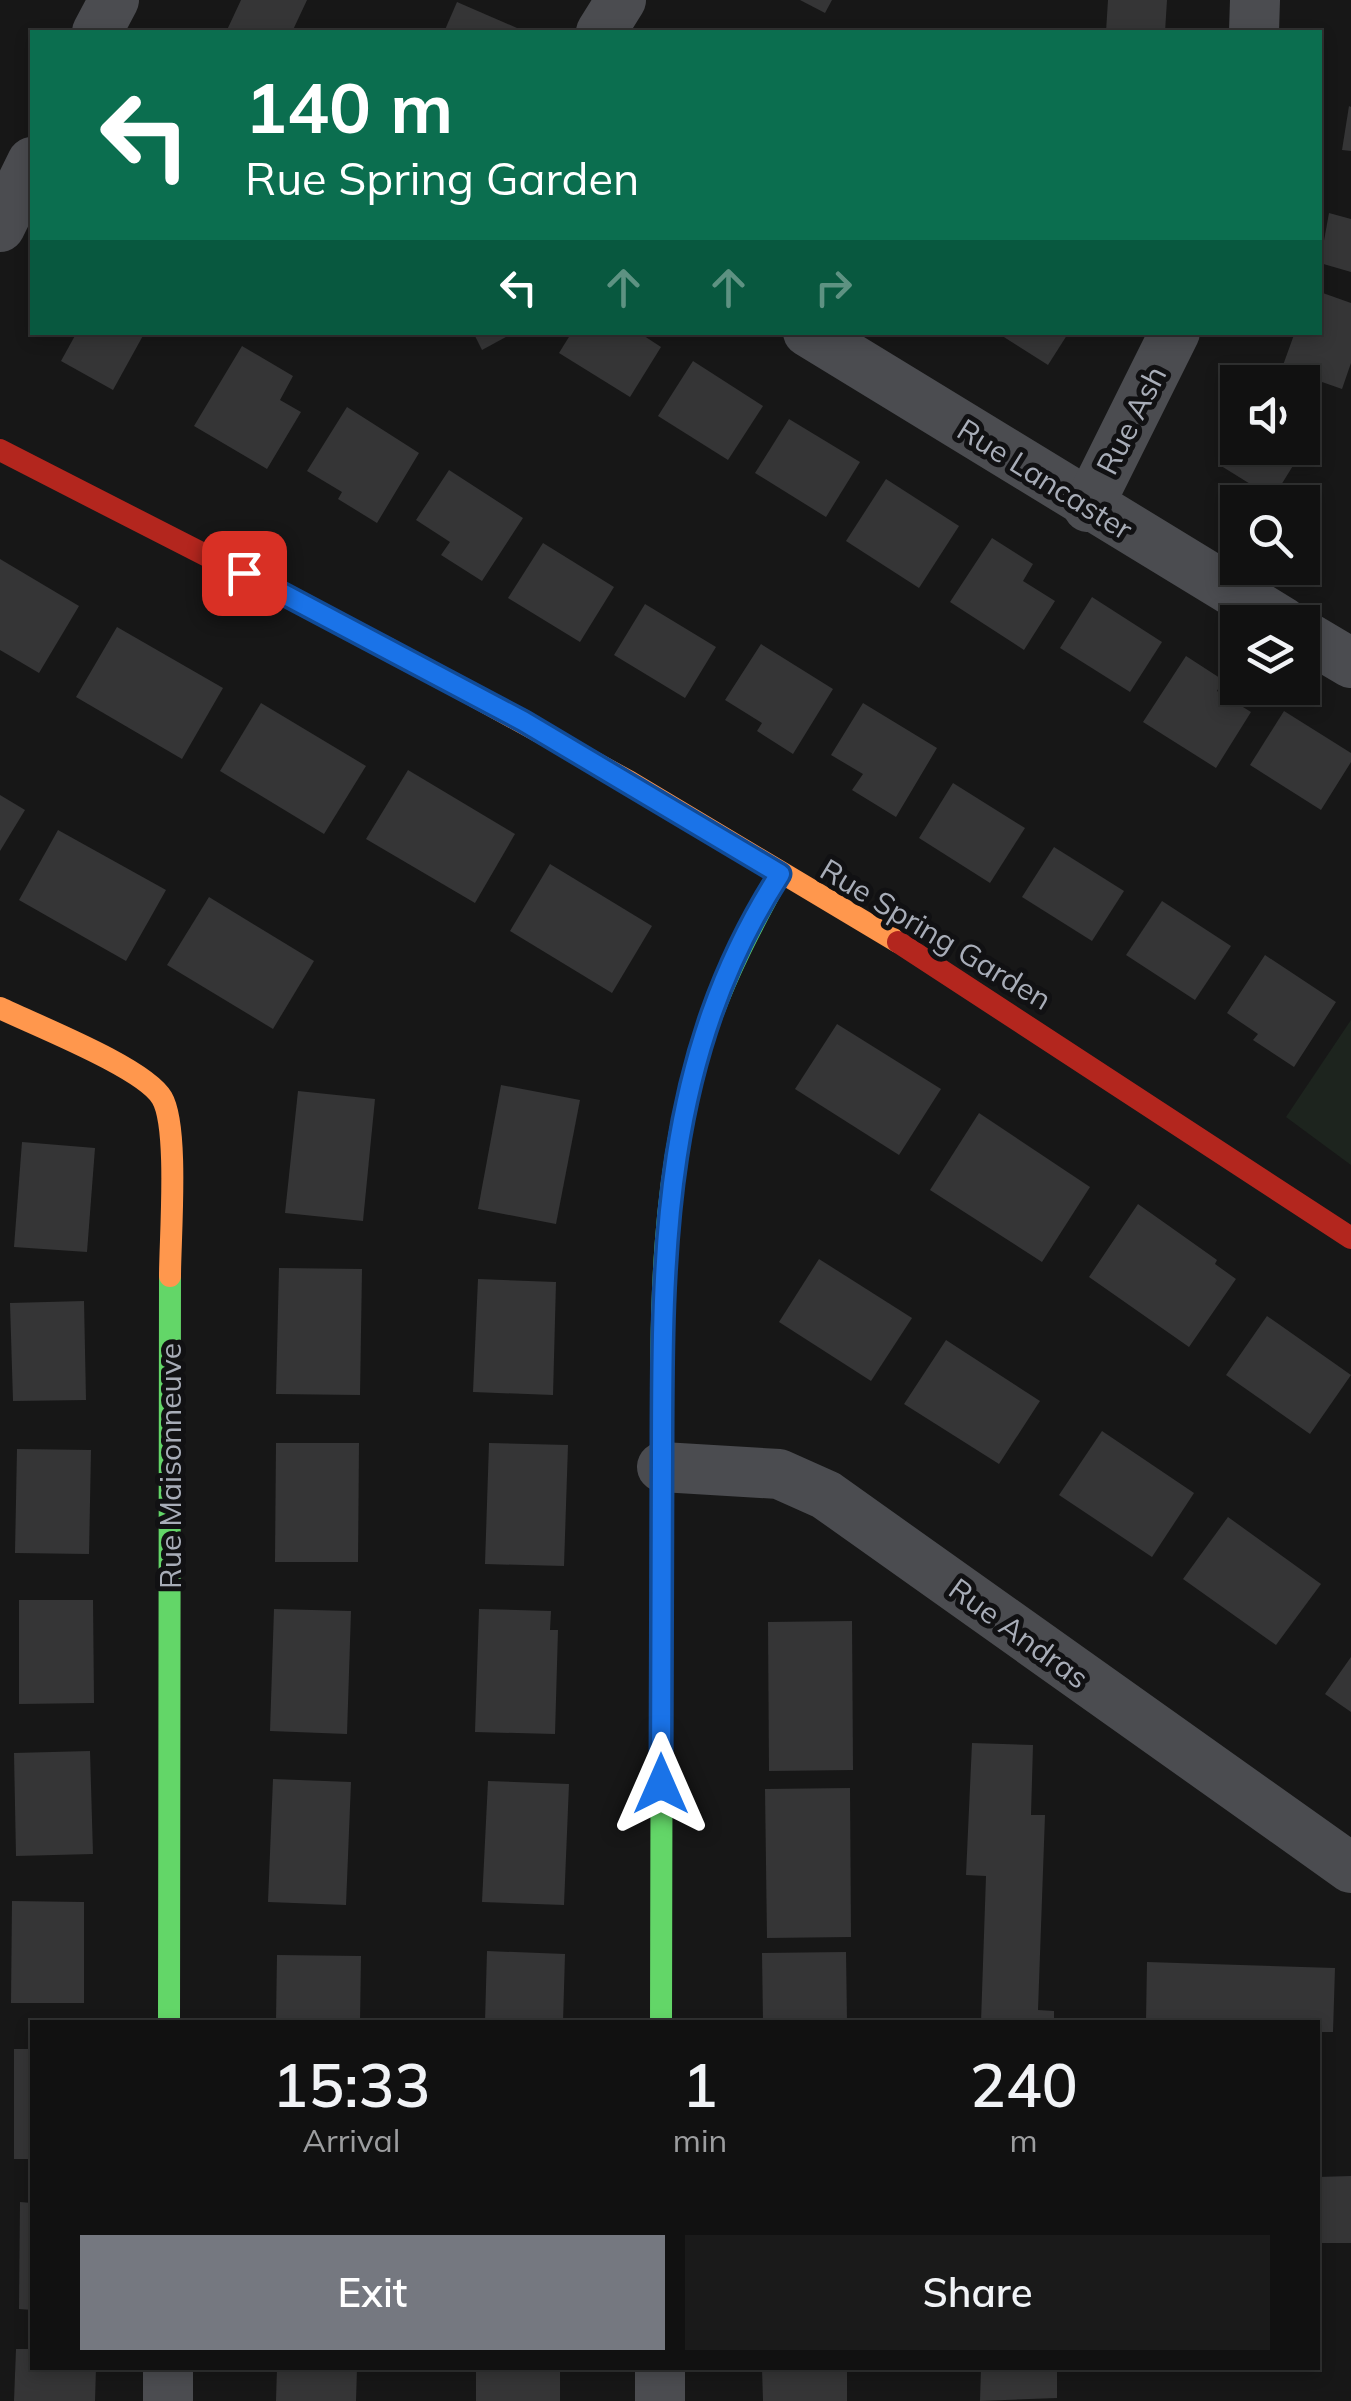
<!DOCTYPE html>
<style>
:root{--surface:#111;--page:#1a1a1a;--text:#f1f3f6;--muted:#9c9d9f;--line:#303131;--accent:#757880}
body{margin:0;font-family:Mulish,sans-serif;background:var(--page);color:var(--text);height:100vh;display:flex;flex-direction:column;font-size:38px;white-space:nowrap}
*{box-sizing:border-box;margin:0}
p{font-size:32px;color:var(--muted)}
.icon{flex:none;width:55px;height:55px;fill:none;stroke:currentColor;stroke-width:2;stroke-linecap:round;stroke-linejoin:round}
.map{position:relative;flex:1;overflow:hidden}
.details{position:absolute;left:30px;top:2020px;width:1290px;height:350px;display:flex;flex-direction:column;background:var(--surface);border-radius:0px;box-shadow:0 5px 15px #0003,0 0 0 2px var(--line)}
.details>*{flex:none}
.hud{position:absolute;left:30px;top:30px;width:1292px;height:305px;border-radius:0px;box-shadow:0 5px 15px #0003,0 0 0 2px var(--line);background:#0b6e4f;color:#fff;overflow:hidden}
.buttons{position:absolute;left:1220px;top:365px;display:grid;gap:20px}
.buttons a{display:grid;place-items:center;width:100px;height:100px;border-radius:0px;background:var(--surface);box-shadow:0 5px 15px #0003,0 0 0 2px var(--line);font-size:50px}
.pin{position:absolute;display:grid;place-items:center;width:85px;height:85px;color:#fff;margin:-42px;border-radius:20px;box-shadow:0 5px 15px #0006}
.me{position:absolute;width:110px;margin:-55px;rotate:0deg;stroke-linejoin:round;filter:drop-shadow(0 0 8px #0008)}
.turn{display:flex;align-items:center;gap:35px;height:210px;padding:0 50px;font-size:45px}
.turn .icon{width:130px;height:130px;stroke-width:2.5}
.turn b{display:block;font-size:70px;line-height:85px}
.lanes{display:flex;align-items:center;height:95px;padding:0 50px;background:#0003;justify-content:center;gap:50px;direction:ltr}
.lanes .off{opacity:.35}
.eta{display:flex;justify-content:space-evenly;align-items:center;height:170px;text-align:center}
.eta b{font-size:60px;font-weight:600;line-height:70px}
.primary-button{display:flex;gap:20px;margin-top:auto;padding:20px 50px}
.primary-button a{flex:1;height:115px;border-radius:0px;background:var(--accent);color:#fff;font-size:40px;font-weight:600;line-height:115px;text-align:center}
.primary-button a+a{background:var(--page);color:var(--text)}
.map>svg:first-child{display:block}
.green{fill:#1d241e}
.building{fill:#353536}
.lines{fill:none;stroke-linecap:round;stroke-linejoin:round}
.street{stroke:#4b4c50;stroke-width:50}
.fast{stroke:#63d668;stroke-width:22}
.slow{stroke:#ff974d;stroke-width:22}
.jam{stroke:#b3261e;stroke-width:22}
.route-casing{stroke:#114b97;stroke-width:25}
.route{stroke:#1a73e8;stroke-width:18}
.labels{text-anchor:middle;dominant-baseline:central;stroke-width:10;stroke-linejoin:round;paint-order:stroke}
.street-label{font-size:30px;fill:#a8adb8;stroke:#111113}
</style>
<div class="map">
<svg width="1351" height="2401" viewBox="0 0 1351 2401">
<rect width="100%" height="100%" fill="#171717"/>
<polygon class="green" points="1351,1020 1351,1165 1286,1117"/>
<g class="building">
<polygon points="241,0 307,0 292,32 233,32 227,30"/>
<polygon points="800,0 832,0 825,13"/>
<polygon points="1108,0 1167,0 1165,32 1106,32"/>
<polygon points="457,2 517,28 515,32 444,32"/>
<polygon points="1349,106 1351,107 1351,151 1342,150"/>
<polygon points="1329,213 1351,219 1351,272 1320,263"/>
<polygon points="1320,292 1351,303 1351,363 1342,389 1282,368 1295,332 1320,332"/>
<polygon points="77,332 145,332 113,390 61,361"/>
<polygon points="473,332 515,332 482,350"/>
<polygon points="572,332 638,332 661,347 630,397 559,353"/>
<polygon points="996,332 1069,332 1048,365"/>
<polygon points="242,346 293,376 280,400 301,412 267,469 194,426"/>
<polygon points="693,361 763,406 728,460 658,416"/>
<polygon points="347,407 419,453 377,523 338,499 342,492 307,471"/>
<polygon points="1302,418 1317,427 1273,498 1218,464 1238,433 1238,448 1302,448"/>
<polygon points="789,419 860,462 826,517 755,473"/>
<polygon points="449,470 523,518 482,581 441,555 450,542 416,520"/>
<polygon points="886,479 959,526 919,588 846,541"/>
<polygon points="992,538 1033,564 1023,581 1055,601 1024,650 950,602"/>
<polygon points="543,543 614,587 580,642 508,598"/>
<polygon points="0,559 79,606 39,673 0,650"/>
<polygon points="1092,597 1162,642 1130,692 1060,648"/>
<polygon points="645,604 716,647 685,698 614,655"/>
<polygon points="117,627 223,688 182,759 76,697"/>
<polygon points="761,644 833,689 793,754 757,731 762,723 725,700"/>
<polygon points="1186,656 1223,680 1217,691 1251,712 1216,768 1143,722"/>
<polygon points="261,703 366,766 324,834 220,771"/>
<polygon points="863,703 937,748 896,817 852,790 863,774 831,755"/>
<polygon points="1284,711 1351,753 1351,762 1321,810 1250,765"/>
<polygon points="408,770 515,834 475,903 366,839"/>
<polygon points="953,783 1025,828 990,883 919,838"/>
<polygon points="0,795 25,810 0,851"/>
<polygon points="58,830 166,890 126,961 19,900"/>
<polygon points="1054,847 1124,891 1092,941 1022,897"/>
<polygon points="550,864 652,926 612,993 510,931"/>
<polygon points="209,897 314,961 273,1029 167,965"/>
<polygon points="1162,901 1231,946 1195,1000 1126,955"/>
<polygon points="1265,955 1336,1002 1294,1067 1253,1040 1258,1034 1227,1013"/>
<polygon points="837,1024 941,1089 899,1155 795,1089"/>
<polygon points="501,1085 580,1100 556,1224 478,1209"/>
<polygon points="298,1091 375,1099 363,1221 285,1213"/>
<polygon points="979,1113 1090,1187 1042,1262 930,1190"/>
<polygon points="22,1142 95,1148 87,1252 14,1247"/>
<polygon points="1138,1204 1217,1260 1215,1264 1236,1279 1189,1347 1089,1277"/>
<polygon points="819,1259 912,1318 871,1381 779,1322"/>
<polygon points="279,1268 362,1269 360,1395 276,1394"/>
<polygon points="478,1279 556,1282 553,1395 473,1392"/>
<polygon points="84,1301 86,1400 13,1401 10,1303"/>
<polygon points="1267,1316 1351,1375 1310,1434 1226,1375"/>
<polygon points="946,1340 1040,1401 999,1464 904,1404"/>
<polygon points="1102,1431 1194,1493 1152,1557 1059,1495"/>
<polygon points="276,1443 359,1443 358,1562 275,1562"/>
<polygon points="489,1443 568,1445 564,1566 485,1564"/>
<polygon points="17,1449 91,1450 89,1554 15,1553"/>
<polygon points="1228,1517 1321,1584 1276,1645 1183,1579"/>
<polygon points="19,1600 93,1600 94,1703 19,1704"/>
<polygon points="274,1609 351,1611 347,1734 270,1731"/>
<polygon points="479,1609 551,1611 550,1630 558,1630 555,1734 475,1732"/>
<polygon points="852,1621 853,1770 769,1771 768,1622"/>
<polygon points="1351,1657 1351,1712 1325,1694"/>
<polygon points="972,1743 1033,1745 1031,1815 1045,1815 1038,2010 1054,2011 1054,2022 981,2022 986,1876 966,1875"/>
<polygon points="90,1751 93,1854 16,1856 14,1753"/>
<polygon points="273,1779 351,1782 346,1905 268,1902"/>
<polygon points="488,1781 569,1784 564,1905 482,1902"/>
<polygon points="850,1788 851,1937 767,1938 765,1789"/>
<polygon points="12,1901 84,1902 84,2003 11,2003"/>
<polygon points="487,1951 565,1954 563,2022 485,2022"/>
<polygon points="846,1952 847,2022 763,2022 762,1953"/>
<polygon points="277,1955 361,1956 360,2022 276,2022"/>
<polygon points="1147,1962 1335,1968 1333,2032 1318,2032 1318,2022 1146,2022"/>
<rect x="14" y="2049" width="18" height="110"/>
<polygon points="1351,2176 1351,2243 1318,2243 1318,2177"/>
<polygon points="20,2202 32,2203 32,2310 19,2309"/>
<polygon points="16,2349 32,2349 32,2368 96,2368 95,2401 14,2401"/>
<polygon points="277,2368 357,2368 356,2401 276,2401"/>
<rect x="476" y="2368" width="84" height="33"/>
<polygon points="762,2368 847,2368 847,2401 763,2401"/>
<polygon points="981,2368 1057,2368 1057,2398 980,2401"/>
</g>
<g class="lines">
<g class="street">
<polyline points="97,32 114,0"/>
<polyline points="601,32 621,0"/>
<polyline points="1254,32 1255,0"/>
<polyline points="0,227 32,162"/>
<polyline points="808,332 1283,622"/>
<polyline points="1088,507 1175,332"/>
<polyline points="1302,634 1351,663"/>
<polyline points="662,1467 779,1474 826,1495 1351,1868"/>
<polyline points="168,2401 168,2368"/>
<polyline points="660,2401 660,2368"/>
</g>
<g class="fast">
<polyline points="169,2022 170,1276"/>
<path d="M661 2022C661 1865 661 1708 662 1551 663 1380 649 1197 706 1032 725 976 752 925 780 874"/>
</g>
<g class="slow">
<polyline points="387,648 630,782 898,942"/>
<path d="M0 1008C35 1025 145 1068 162 1098 179 1127 170 1238 170 1276"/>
</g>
<g class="jam">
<polyline points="0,450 387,648"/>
<polyline points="898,942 1351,1238"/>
</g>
</g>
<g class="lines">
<g class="route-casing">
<path id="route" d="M244 573 523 721 780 874C662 1057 662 1249 662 1458 662 1567 661 1676 661 1784"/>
</g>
<use href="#route" class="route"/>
</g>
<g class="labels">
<g class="street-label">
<text transform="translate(1131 420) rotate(-63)">Rue Ash</text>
<text transform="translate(1045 479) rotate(32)">Rue Lancaster</text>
<text transform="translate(936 934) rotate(31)">Rue Spring Garden</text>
<text transform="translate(170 1466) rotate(-90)">Rue Maisonneuve</text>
<text transform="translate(1019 1633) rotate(36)">Rue Andras</text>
</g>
</g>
</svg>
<div class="buttons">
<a><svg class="icon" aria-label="sound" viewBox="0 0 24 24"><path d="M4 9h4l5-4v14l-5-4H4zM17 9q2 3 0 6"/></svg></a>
<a><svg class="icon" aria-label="search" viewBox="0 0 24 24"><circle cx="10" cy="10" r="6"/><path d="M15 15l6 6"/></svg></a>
<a><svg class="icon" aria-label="layers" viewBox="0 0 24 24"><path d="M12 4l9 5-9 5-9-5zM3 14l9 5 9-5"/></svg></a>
</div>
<div class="pin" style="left:244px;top:573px;background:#d93025"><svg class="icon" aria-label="arrive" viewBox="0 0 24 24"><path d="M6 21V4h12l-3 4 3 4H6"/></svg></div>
<svg class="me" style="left:661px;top:1784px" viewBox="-20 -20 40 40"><path d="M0-17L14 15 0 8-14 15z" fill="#1a73e8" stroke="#fff" stroke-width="4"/></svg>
<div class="hud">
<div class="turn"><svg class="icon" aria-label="left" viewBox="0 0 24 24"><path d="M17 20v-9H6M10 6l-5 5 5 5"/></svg><div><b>140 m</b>Rue Spring Garden</div></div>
<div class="lanes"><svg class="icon" aria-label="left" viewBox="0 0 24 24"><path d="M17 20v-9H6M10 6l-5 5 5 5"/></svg><svg class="icon off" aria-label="ahead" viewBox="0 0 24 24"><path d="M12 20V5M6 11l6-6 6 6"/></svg><svg class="icon off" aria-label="ahead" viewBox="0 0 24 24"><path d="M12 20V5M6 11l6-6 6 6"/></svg><svg class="icon off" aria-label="right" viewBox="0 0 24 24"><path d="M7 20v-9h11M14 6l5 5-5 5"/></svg></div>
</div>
<section class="details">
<div class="eta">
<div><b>15:33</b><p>Arrival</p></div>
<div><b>1</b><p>min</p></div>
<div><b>240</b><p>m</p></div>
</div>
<div class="primary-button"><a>Exit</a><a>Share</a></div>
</section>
</div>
